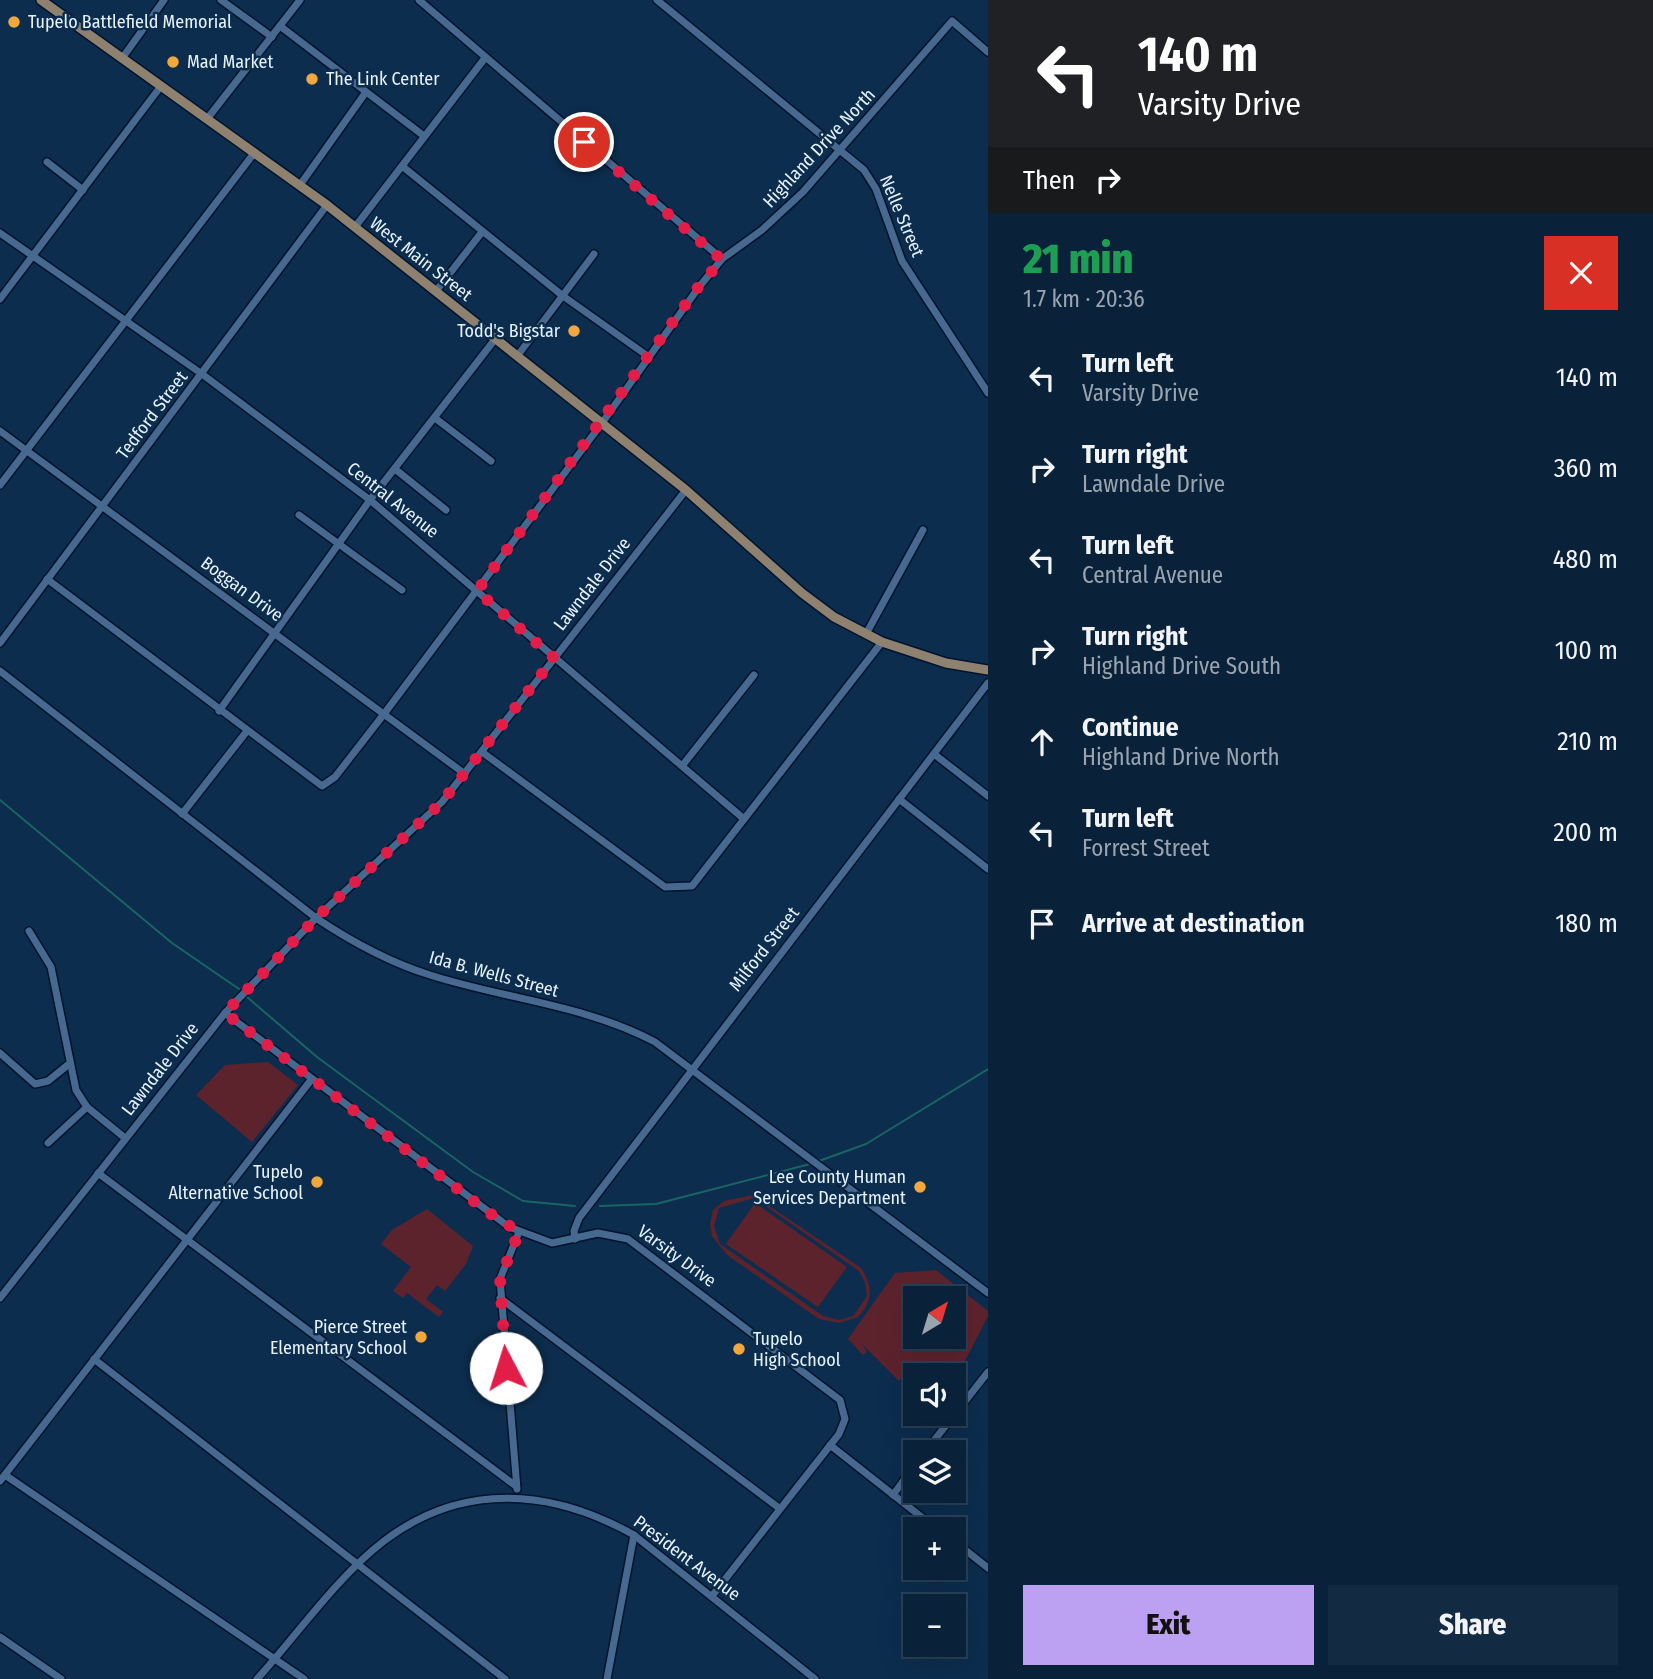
<!DOCTYPE html>
<meta charset="utf-8">
<style>
:root{--surface:#09223a;--page:#122a42;--text:#f1f3f6;--muted:#99a4af;--line:#293f54;--accent:#bca0f2}
body{margin:0;font-family:"Fira Sans Condensed",sans-serif;background:var(--page);color:var(--text);height:100vh;display:flex;flex-direction:column;font-size:26px;white-space:nowrap}
*{box-sizing:border-box;margin:0}
p{font-size:23px;color:var(--muted)}
.icon{flex:none;width:38px;height:38px;fill:none;stroke:currentColor;stroke-width:2;stroke-linecap:round;stroke-linejoin:round}
.map{position:relative;flex:1;overflow:hidden}
.sheet{display:flex;flex-direction:column;background:var(--surface);width:665px}
.sheet>*{flex:none}
.hud{background:#202124;color:#fff;overflow:hidden}
.needle{width:46px;rotate:38deg}
.tools{position:absolute;left:903px;top:1286px;display:grid;gap:14px}
.tools a{display:grid;place-items:center;width:63px;height:63px;border-radius:0px;background:var(--surface);box-shadow:0 7px 28px #0002,0 0 0 2px var(--line);font-size:35px}
.pin{position:absolute;display:grid;place-items:center;width:60px;height:60px;color:#fff;margin:-30px;border:4px solid #fff;border-radius:50%;box-shadow:0 2px 7px #0007}
.me{position:absolute;width:77px;margin:-38px;rotate:355deg;stroke-linejoin:round;filter:drop-shadow(0 0 5px #0008)}
.turn{display:flex;align-items:center;gap:24px;height:147px;padding:0 35px;font-size:32px}
.turn .icon{width:91px;height:91px;stroke-width:2.5}
.turn b{display:block;font-size:49px;line-height:60px}
.then{display:flex;align-items:center;height:66px;padding:0 35px;background:#0003;gap:14px;font-size:26px}
.round{display:grid;place-items:center;flex:none;width:74px;height:74px;border-radius:0px;background:var(--page)}
.headline{display:flex;align-items:center;justify-content:space-between;height:119px;padding:0 35px}
h1{font-size:42px;font-weight:800;line-height:52px;color:#1e9e55}
.action{display:flex;gap:14px;margin-top:auto;padding:14px 35px}
.action a{flex:1;height:80px;border-radius:0px;background:var(--accent);color:#111;font-size:28px;font-weight:800;line-height:80px;text-align:center}
.action a+a{background:var(--page);color:var(--text)}
ul{padding:0;list-style:none}
li{display:flex;align-items:center;gap:21px;height:91px;padding:0 35px}
li div{flex:1}
li b{display:block;font-size:26px}
li em{font-style:normal}
main{display:flex;flex:1;min-height:0}
.map>svg:first-child{display:block}
.green{fill:#5d232d;fill-rule:evenodd}
.lines{fill:none;stroke-linecap:round;stroke-linejoin:round}
.stream{stroke:#1a6562;stroke-width:2}
.minor-casing{stroke:#00142d;stroke-width:10}
.major-casing{stroke:#00142d;stroke-width:12}
.minor{stroke:#48698f;stroke-width:7}
.major{stroke:#8e816f;stroke-width:9}
.route{stroke:#e11d48;stroke-width:12;stroke-dasharray:0 21.6}
.poi-dot{fill:#efa73e;stroke:#0c2d4e;stroke-width:2.5}
.labels{text-anchor:middle;dominant-baseline:central;stroke-width:5;stroke-linejoin:round;paint-order:stroke}
.poi-label{font-size:18px;fill:#e6f2ff;stroke:#0c2d4e;text-anchor:start}
.street-label{font-size:18px;fill:#e6f2ff;stroke:#0c2d4e}
</style>
<main>
<div class="map">
<svg width="988" height="1679" viewBox="0 0 988 1679">
<rect width="100%" height="100%" fill="#0c2d4e"/>
<g class="green">
<polygon points="268,1062 298,1085 252,1142 196,1095 225,1065"/>
<path d="M753 1195 861 1268C873 1286 873 1301 858 1317L839 1323 819 1319 727 1255 712 1236 710 1225 713 1210 724 1201ZM754 1198 859 1271 865 1282 867 1296 853 1316 839 1320 823 1316 720 1244 714 1226 719 1208Z"/>
<polygon points="755,1203 847,1267 818,1307 726,1244"/>
<polygon points="427,1209 473,1246 466,1264 445,1291 437,1285 426,1299 443,1312 439,1317 407,1293 403,1298 393,1291 411,1267 381,1244 392,1230"/>
<path d="M936 1270 988 1311V1316L960 1371 956 1369 951 1375 915 1376V1394L910 1390 912 1387 901 1378 899 1381 862 1344 867 1352 863 1355 848 1339 895 1273ZM954 1298V1337H915V1298Z"/>
</g>
<g class="lines">
<g class="stream">
<polyline points="0,800 172,943 239,989"/>
<polyline points="247,997 317,1057 473,1172 523,1201 575,1206"/>
<polyline points="819,1161 866,1144 988,1069"/>
<polyline points="600,1206 656,1204 810,1164"/>
</g>
<g class="minor-casing">
<g id="minor">
<polyline points="221,0 272,37"/>
<polyline points="419,0 722,259"/>
<polyline points="657,0 864,170 876,189 902,261 988,393"/>
<polyline points="280,26 424,136"/>
<polyline points="123,57 164,0"/>
<polyline points="207,119 300,0"/>
<polyline points="47,162 83,190"/>
<polyline points="402,166 563,296 649,357"/>
<polyline points="300,185 366,92"/>
<polyline points="355,227 485,58"/>
<polyline points="0,233 202,374 370,500 744,819"/>
<polyline points="436,291 482,232"/>
<polyline points="0,299 161,86"/>
<polyline points="518,355 594,254"/>
<polyline points="435,418 491,461"/>
<polyline points="0,431 465,774"/>
<polyline points="395,469 446,510"/>
<polyline points="0,485 255,152"/>
<polyline points="299,515 402,590"/>
<polyline points="47,579 322,786 335,777 384,714 602,423 699,287 722,259 762,230 803,192 952,21 988,52"/>
<polyline points="866,634 923,530"/>
<polyline points="0,643 327,205"/>
<path d="M0 671 316 918C352 942 388 962 430 975 505 999 586 1005 655 1042L988 1293"/>
<polyline points="219,711 370,500 496,338"/>
<polyline points="482,752 665,887 692,886 882,642"/>
<polyline points="934,754 988,796"/>
<polyline points="682,766 754,675"/>
<polyline points="899,799 988,869"/>
<polyline points="182,814 247,731"/>
<polyline points="29,931 51,967 76,1090 87,1107 125,1138"/>
<polyline points="225,1013 509,1227 552,1243 598,1233 628,1239 840,1400 845,1419 839,1434 712,1596"/>
<polyline points="0,1053 35,1084 48,1081 69,1064"/>
<polyline points="48,1143 87,1107"/>
<polyline points="98,1173 516,1486"/>
<polyline points="575,1239 574,1231 579,1218 988,683"/>
<polyline points="0,1298 225,1013 316,918 442,802 686,490"/>
<polyline points="500,1298 779,1508"/>
<polyline points="94,1359 505,1679"/>
<polyline points="830,1445 938,1530"/>
<polyline points="925,1452 988,1372"/>
<polyline points="5,1475 304,1679"/>
<polyline points="0,1481 311,1080"/>
<polyline points="517,1489 500,1279 519,1232"/>
<polyline points="893,1495 915,1465"/>
<polyline points="954,1541 988,1568"/>
<polyline points="0,1637 61,1679"/>
<path d="M257 1679C297 1635 337 1577 384 1541 463 1481 552 1489 634 1535L815 1679"/>
<polyline points="607,1679 634,1535"/>
</g>
</g>
<g class="major-casing">
<polyline id="major" points="41,0 327,205 686,490 802,593 834,617 882,642 946,663 988,670"/>
</g>
<use href="#minor" class="minor"/>
<use href="#major" class="major"/>
</g>
<g class="lines">
<polyline class="route" points="506,1368 500,1279 519,1232 488,1212 225,1013 316,918 442,802 554,658 477,591 699,286 722,260 584,142"/>
</g>
<g class="poi-dot">
<circle cx="14" cy="22" r="7"/>
<circle cx="173" cy="62" r="7"/>
<circle cx="312" cy="79" r="7"/>
<circle cx="574" cy="331" r="7"/>
<circle cx="317" cy="1182" r="7"/>
<circle cx="920" cy="1187" r="7"/>
<circle cx="421" cy="1337" r="7"/>
<circle cx="739" cy="1349" r="7"/>
</g>
<g class="labels">
<g class="poi-label">
<text x="28" y="22">Tupelo Battlefield Memorial</text>
<text x="187" y="62">Mad Market</text>
<text x="326" y="79">The Link Center</text>
<text x="560" y="331" text-anchor="end">Todd's Bigstar</text>
<text x="303" y="1172" text-anchor="end">Tupelo<tspan x="303" dy="21">Alternative School</tspan></text>
<text x="906" y="1177" text-anchor="end">Lee County Human<tspan x="906" dy="21">Services Department</tspan></text>
<text x="407" y="1327" text-anchor="end">Pierce Street<tspan x="407" dy="21">Elementary School</tspan></text>
<text x="753" y="1339">Tupelo<tspan x="753" dy="21">High School</tspan></text>
</g>
<g class="street-label">
<text transform="translate(819 148) rotate(-47)">Highland Drive North</text>
<text transform="translate(902 216) rotate(67)">Nelle Street</text>
<text transform="translate(421 259) rotate(38)">West Main Street</text>
<text transform="translate(152 415) rotate(-53)">Tedford Street</text>
<text transform="translate(393 500) rotate(38)">Central Avenue</text>
<text transform="translate(592 584) rotate(-52)">Lawndale Drive</text>
<text transform="translate(242 589) rotate(36)">Boggan Drive</text>
<text transform="translate(764 949) rotate(-52)">Milford Street</text>
<text transform="translate(494 974) rotate(15)">Ida B. Wells Street</text>
<text transform="translate(160 1069) rotate(-52)">Lawndale Drive</text>
<text transform="translate(677 1256) rotate(36)">Varsity Drive</text>
<text transform="translate(687 1558) rotate(37)">President Avenue</text>
</g>
</g>
</svg>
<div class="tools">
<a><svg class="needle" viewBox="-14 -14 28 28"><path d="M0-13l5 13h-10z" fill="#e53935"/><path d="M0 13l5-13h-10z" fill="#99a4af"/></svg></a>
<a><svg class="icon" aria-label="sound" viewBox="0 0 24 24"><path d="M4 9h4l5-4v14l-5-4H4zM17 9q2 3 0 6"/></svg></a>
<a><svg class="icon" aria-label="layers" viewBox="0 0 24 24"><path d="M12 4l9 5-9 5-9-5zM3 14l9 5 9-5"/></svg></a>
<a>+</a>
<a>−</a>
</div>
<div class="pin" style="left:584px;top:142px;background:#d93025"><svg class="icon" aria-label="arrive" viewBox="0 0 24 24"><path d="M6 21V4h12l-3 4 3 4H6"/></svg></div>
<svg class="me" style="left:506px;top:1368px" viewBox="-20 -20 40 40"><circle r="19" fill="#fff"/><path d="M0-13L10 11 0 6-10 11z" fill="#e11d48"/></svg>
</div>
<section class="sheet">
<div class="hud">
<div class="turn"><svg class="icon" aria-label="left" viewBox="0 0 24 24"><path d="M17 20v-9H6M10 6l-5 5 5 5"/></svg><div><b>140 m</b>Varsity Drive</div></div>
<div class="then">Then<svg class="icon" aria-label="right" viewBox="0 0 24 24"><path d="M7 20v-9h11M14 6l5 5-5 5"/></svg></div>
</div>
<div class="headline"><div><h1>21 min</h1><p>1.7 km · 20:36</p></div><a class="round" style="background:#d93025;color:#fff"><svg class="icon" aria-label="close" viewBox="0 0 24 24"><path d="M6 6l12 12M18 6L6 18"/></svg></a></div>
<ul>
<li><svg class="icon" aria-label="left" viewBox="0 0 24 24"><path d="M17 20v-9H6M10 6l-5 5 5 5"/></svg><div><b>Turn left</b><p>Varsity Drive</p></div><em>140 m</em></li>
<li><svg class="icon" aria-label="right" viewBox="0 0 24 24"><path d="M7 20v-9h11M14 6l5 5-5 5"/></svg><div><b>Turn right</b><p>Lawndale Drive</p></div><em>360 m</em></li>
<li><svg class="icon" aria-label="left" viewBox="0 0 24 24"><path d="M17 20v-9H6M10 6l-5 5 5 5"/></svg><div><b>Turn left</b><p>Central Avenue</p></div><em>480 m</em></li>
<li><svg class="icon" aria-label="right" viewBox="0 0 24 24"><path d="M7 20v-9h11M14 6l5 5-5 5"/></svg><div><b>Turn right</b><p>Highland Drive South</p></div><em>100 m</em></li>
<li><svg class="icon" aria-label="ahead" viewBox="0 0 24 24"><path d="M12 20V5M6 11l6-6 6 6"/></svg><div><b>Continue</b><p>Highland Drive North</p></div><em>210 m</em></li>
<li><svg class="icon" aria-label="left" viewBox="0 0 24 24"><path d="M17 20v-9H6M10 6l-5 5 5 5"/></svg><div><b>Turn left</b><p>Forrest Street</p></div><em>200 m</em></li>
<li><svg class="icon" aria-label="arrive" viewBox="0 0 24 24"><path d="M6 21V4h12l-3 4 3 4H6"/></svg><div><b>Arrive at destination</b></div><em>180 m</em></li>
</ul>
<div class="action"><a>Exit</a><a>Share</a></div>
</section>
</main>
